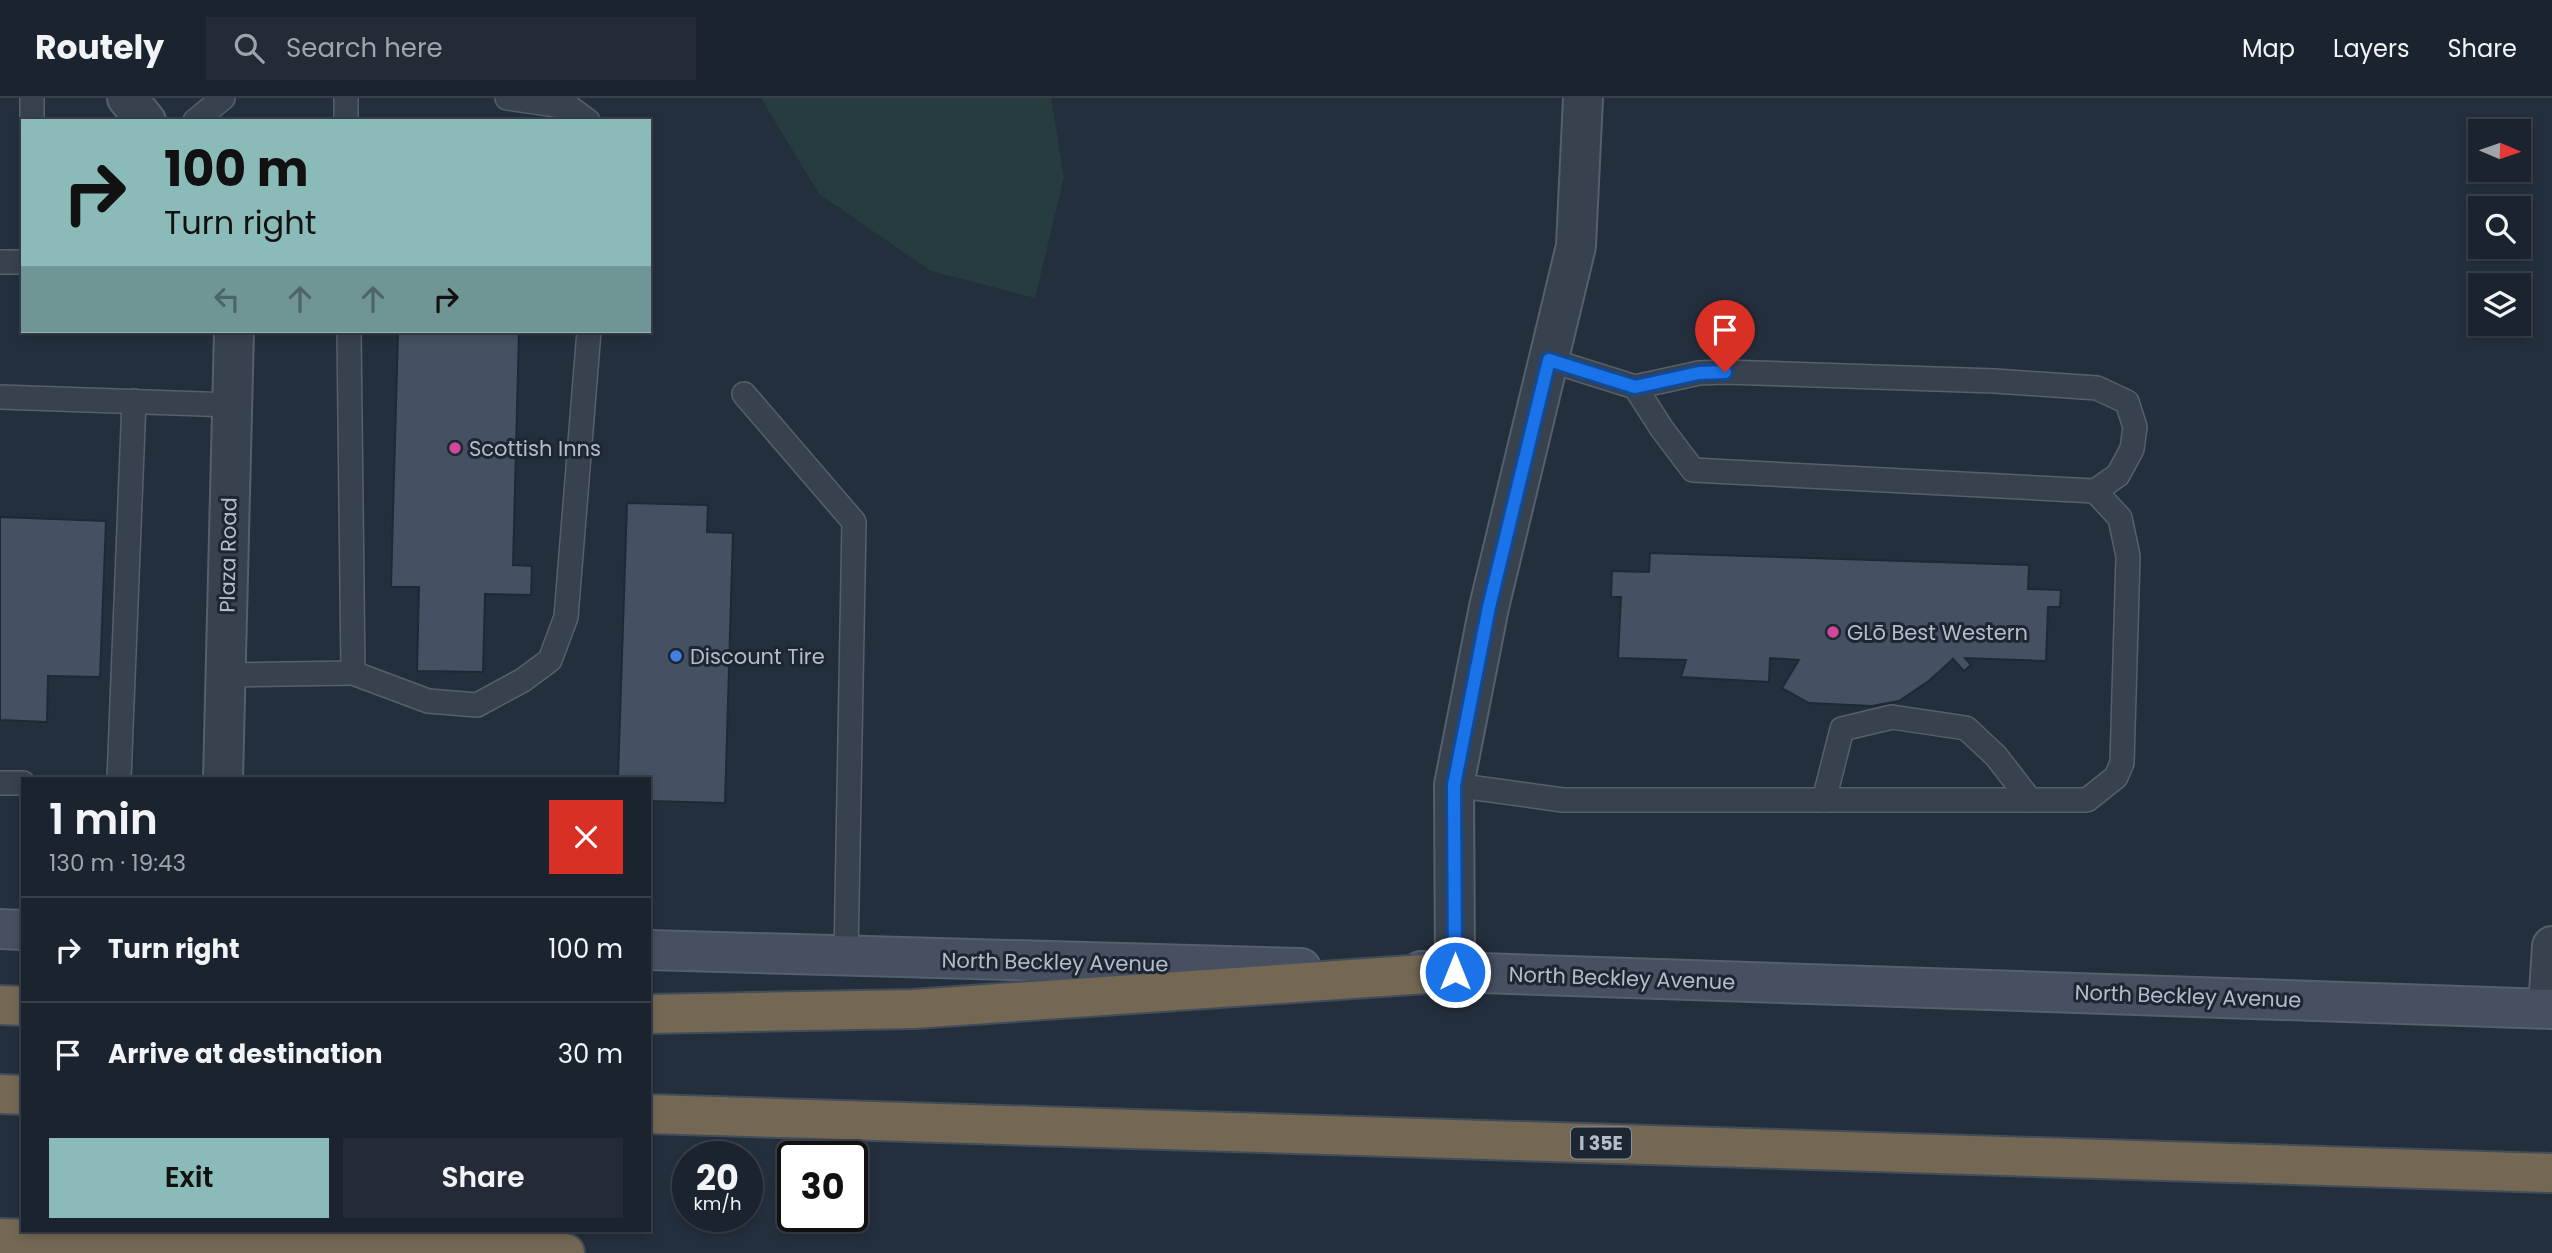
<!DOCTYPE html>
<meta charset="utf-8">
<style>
:root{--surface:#1b232e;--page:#242b36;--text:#f1f3f6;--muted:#a0a4aa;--line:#39404a;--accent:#8bbbb9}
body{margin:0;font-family:Poppins,sans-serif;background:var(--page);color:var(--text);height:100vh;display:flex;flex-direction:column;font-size:26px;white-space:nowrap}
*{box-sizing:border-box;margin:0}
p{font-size:23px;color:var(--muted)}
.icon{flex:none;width:38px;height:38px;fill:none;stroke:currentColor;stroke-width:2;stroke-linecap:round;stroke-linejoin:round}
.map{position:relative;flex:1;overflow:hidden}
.side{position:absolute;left:21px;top:679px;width:630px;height:455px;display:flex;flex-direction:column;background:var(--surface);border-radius:0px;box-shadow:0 4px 10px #0003,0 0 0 2px var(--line)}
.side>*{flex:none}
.hud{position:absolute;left:21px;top:21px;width:630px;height:214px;border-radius:0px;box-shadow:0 4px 10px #0003,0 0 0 2px var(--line);background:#8bbbb9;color:#111;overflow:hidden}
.needle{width:46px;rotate:92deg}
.controls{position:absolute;left:2468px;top:21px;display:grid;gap:14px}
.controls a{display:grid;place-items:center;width:63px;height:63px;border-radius:0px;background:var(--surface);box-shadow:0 4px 10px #0003,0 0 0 2px var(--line);font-size:35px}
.speed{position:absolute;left:672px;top:1043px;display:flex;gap:14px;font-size:35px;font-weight:700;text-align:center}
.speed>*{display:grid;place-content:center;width:91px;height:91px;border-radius:50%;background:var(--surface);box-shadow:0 4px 10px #0003,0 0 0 2px var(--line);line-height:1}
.speed small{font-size:18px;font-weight:400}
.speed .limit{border:4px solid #111;border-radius:10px;background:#fff;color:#111}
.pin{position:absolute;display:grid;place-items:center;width:60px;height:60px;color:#fff;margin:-72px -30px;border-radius:50% 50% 50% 0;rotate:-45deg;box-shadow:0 0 7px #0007}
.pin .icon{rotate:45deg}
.me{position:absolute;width:77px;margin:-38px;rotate:0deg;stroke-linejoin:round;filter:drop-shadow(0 0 5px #0008)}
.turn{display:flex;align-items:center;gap:24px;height:147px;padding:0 28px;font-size:32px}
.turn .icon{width:91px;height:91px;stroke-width:2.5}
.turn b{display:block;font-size:49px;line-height:60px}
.lanes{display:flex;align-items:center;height:66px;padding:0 28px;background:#0003;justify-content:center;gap:35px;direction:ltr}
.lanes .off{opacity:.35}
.round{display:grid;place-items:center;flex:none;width:74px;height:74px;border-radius:0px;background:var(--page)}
.overview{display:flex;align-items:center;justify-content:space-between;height:119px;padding:0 28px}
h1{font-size:42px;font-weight:600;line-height:52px}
.action{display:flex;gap:14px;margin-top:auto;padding:14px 28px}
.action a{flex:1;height:80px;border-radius:0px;background:var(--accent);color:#111;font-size:28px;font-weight:600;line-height:80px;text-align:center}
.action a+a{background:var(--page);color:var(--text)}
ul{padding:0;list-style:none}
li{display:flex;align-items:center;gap:21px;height:105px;padding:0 28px;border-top:2px solid var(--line)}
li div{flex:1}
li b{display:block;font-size:26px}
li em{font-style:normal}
header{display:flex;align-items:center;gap:42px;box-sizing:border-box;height:98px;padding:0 35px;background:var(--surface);border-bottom:2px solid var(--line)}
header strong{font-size:33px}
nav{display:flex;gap:38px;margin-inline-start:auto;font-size:24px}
.search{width:490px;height:63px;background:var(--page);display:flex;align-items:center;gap:18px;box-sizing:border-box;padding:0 24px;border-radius:0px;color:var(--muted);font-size:26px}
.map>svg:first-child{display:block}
.green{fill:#263c3f}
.building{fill:#455162;stroke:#1f2835;stroke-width:2}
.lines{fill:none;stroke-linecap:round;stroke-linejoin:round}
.service-casing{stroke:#565f6c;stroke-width:26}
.minor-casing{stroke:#565f6c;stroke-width:42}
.tertiary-casing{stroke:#565f6c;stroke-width:42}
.secondary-casing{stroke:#565f6c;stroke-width:42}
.motorway-casing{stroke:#434c59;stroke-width:42}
.service{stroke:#38414e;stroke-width:23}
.minor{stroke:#38414e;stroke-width:38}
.tertiary{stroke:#38414e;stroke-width:38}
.secondary{stroke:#465061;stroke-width:38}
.motorway{stroke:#746855;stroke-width:38}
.route-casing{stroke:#114b97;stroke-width:18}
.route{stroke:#1a73e8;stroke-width:12}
.hotel-dot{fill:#d1479c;stroke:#1d2633;stroke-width:2.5}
.shop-dot{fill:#3f7fe0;stroke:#1d2633;stroke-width:2.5}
.labels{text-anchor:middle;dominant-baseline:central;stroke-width:6;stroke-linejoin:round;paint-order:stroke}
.shield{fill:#1d2633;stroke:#878f9c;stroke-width:2}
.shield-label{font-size:19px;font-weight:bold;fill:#b4bcc9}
.poi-label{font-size:21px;fill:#b4bcc9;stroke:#1d2633;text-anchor:start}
.street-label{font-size:21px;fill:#b4bcc9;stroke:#1d2633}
</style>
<header>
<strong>Routely</strong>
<div class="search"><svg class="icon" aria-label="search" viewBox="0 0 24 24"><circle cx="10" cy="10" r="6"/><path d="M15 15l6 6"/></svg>Search here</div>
<nav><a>Map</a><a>Layers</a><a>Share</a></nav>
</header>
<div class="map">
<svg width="2552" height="1155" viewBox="0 0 2552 1155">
<rect width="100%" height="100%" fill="#242f3e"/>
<polygon class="green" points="761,0 1051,0 1064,79 1035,200 931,173 819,96"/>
<g class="building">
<polygon points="398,233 519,233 513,467 532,468 531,497 485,496 483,574 417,573 419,489 391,489"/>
<polygon points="627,405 708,407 707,434 733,435 725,705 649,703 649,681 618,681"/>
<polygon points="0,419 106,423 100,579 48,578 47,624 0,622"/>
<polygon points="1650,455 2029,467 2028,491 2061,492 2060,509 2048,509 2046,563 1965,560 1971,567 1964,573 1953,561 1930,582 1899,603 1872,608 1809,605 1782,590 1799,562 1770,560 1769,584 1681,579 1686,562 1618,560 1621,499 1611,499 1612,473 1649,474"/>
</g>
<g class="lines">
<g class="service-casing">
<g id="service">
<polyline points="346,0 346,23"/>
<polyline points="507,0 569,9 588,23"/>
<polyline points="32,23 32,0"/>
<polyline points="195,23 223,0"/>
<polyline points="0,164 23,164"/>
<polyline points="1635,289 1699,275 1725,274 1995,283 2097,290 2127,304 2135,329 2132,351 2118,377 2095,393"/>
<polyline points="744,296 854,424 846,858"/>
<polyline points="0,299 232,307"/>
<polyline points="353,575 428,603 477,607 523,582 550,562 566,519 589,233"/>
<polyline points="225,577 353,575 349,233"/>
<polyline points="119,681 134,303"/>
<polyline points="0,685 23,685"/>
<polyline points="1454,687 1563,702 2087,702 2116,679 2122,665 2128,458 2120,420 2095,393 1693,372 1662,331 1635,289 1549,262"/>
<polyline points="1824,702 1842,631 1892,619 1966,630 1996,658 2030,702"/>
</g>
</g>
<g class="minor-casing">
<g id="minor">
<polyline points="127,0 146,23"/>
<polyline points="223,681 234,233"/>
<polyline points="1455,874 1454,687 1489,509 1576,148 1583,0"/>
</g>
</g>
<g class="tertiary-casing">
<polyline id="tertiary" points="2548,910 2552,848"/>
</g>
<g class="secondary-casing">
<g id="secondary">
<polyline points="0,831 23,832"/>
<polyline points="649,852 1301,870"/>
<polyline points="1421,873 2552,911"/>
</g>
</g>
<g class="motorway-casing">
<g id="motorway">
<polyline points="0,907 23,908"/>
<polyline points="649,916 913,911 1455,874"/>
<polyline points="0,996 23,997"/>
<polyline points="649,1016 2552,1075"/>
<polyline points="0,1140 565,1155"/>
</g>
</g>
<use href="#service" class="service"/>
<use href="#minor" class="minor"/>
<use href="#tertiary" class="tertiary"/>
<use href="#secondary" class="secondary"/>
<use href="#motorway" class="motorway"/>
</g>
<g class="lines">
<g class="route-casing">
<polyline id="route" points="1455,874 1454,687 1489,509 1549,262 1635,289 1699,275 1725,274"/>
</g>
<use href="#route" class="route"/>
</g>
<g class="hotel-dot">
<circle cx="455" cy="350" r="7"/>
<circle cx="1833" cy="534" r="7"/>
</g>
<circle class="shop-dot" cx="676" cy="558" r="7"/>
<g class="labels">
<rect class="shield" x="1571" y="1029.5" width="60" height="31" rx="5"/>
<g class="shield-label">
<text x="1601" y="1045">I 35E</text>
</g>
<g class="poi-label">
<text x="469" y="350">Scottish Inns</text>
<text x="1847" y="534">GLō Best Western</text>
<text x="690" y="558">Discount Tire</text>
</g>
<g class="street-label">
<text transform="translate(228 457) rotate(-89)">Plaza Road</text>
<text transform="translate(1055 864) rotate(1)">North Beckley Avenue</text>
<text transform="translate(1622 880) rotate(2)">North Beckley Avenue</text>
<text transform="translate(2188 898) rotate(2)">North Beckley Avenue</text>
</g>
</g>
</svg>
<div class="controls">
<a><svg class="needle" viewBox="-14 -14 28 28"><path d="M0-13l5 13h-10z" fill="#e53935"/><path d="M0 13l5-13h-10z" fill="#a0a4aa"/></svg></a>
<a><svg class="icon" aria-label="search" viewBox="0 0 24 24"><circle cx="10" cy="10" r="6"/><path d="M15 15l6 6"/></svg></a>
<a><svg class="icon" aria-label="layers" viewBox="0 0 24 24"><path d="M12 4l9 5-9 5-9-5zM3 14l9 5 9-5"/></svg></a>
</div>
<div class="speed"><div>20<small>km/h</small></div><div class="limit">30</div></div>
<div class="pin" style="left:1725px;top:274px;background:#d93025"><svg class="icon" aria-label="arrive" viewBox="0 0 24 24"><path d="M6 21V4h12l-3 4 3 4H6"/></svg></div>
<svg class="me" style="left:1455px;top:874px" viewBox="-20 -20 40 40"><circle r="17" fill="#1a73e8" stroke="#fff" stroke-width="3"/><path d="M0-11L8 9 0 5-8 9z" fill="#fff"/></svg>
<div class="hud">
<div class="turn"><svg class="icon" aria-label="right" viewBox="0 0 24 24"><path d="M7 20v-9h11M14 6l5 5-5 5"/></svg><div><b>100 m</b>Turn right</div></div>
<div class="lanes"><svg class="icon off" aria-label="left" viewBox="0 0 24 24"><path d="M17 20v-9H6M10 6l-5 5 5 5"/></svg><svg class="icon off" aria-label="ahead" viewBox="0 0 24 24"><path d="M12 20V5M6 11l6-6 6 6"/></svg><svg class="icon off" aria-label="ahead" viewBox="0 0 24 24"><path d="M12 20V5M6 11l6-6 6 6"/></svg><svg class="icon" aria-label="right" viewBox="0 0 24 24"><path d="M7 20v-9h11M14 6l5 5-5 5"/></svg></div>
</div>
<section class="side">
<div class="overview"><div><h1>1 min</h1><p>130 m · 19:43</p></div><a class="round" style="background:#d93025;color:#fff"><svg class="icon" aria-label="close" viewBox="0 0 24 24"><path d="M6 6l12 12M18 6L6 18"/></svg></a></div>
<ul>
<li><svg class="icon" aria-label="right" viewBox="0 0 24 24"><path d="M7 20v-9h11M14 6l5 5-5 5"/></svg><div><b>Turn right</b></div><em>100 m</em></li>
<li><svg class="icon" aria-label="arrive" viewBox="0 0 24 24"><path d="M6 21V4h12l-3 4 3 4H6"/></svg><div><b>Arrive at destination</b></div><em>30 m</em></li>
</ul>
<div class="action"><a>Exit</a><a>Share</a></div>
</section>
</div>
